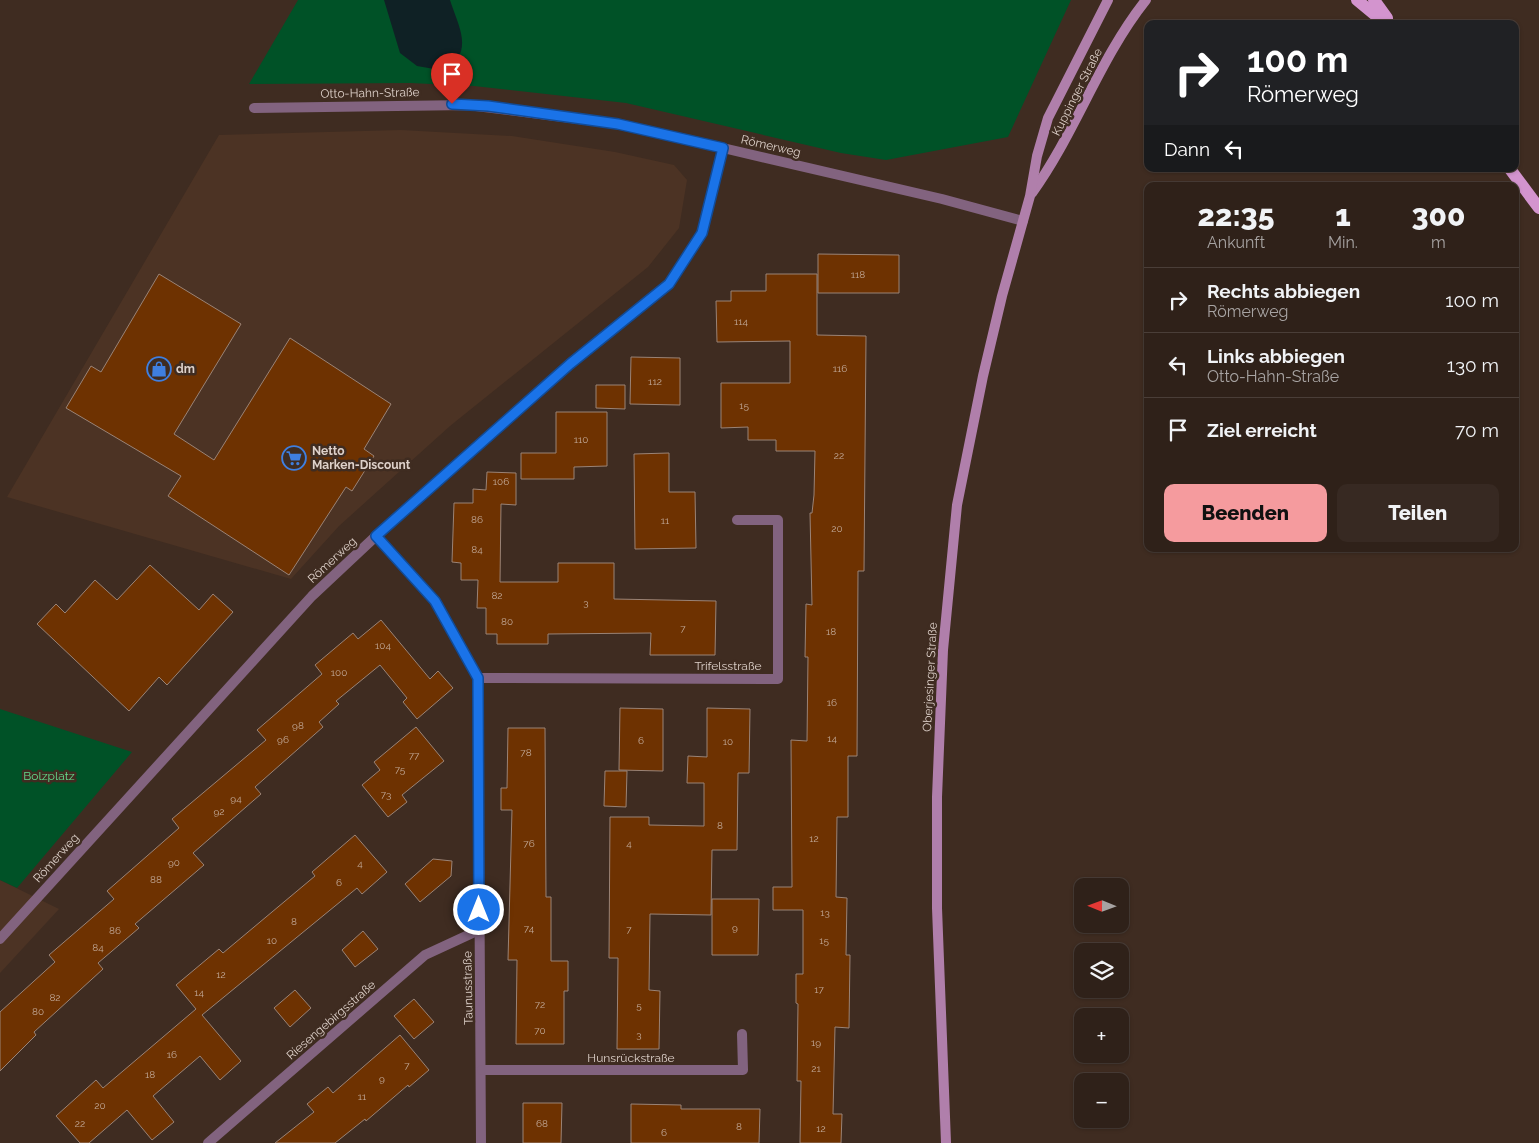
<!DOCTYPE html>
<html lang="de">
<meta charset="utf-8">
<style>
:root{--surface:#2f2119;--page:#372922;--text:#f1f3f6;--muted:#a7a3a2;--line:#4a3e38;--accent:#f59b9e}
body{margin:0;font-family:Raleway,sans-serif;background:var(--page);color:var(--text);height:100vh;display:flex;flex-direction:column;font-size:19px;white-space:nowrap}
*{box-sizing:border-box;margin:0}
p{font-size:16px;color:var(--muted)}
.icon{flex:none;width:28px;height:28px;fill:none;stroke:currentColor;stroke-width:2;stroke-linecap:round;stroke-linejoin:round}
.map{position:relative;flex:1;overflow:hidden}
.drawer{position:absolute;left:1144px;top:182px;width:375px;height:370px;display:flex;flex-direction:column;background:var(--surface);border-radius:10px;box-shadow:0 1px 4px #0004,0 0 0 1px var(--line)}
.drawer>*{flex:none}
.hud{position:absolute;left:1144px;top:20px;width:375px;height:152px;border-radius:10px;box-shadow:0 1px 4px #0004,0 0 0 1px var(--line);background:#202124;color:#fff;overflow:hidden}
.needle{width:32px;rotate:271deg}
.buttons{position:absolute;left:1074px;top:878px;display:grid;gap:10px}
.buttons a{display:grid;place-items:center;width:55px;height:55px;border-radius:10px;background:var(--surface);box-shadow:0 1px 4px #0004,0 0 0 1px var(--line);font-size:25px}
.pin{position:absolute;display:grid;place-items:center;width:42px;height:42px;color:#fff;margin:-51px -21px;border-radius:50% 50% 50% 0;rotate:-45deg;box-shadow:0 0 5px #0007}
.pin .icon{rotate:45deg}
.me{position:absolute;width:55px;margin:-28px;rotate:0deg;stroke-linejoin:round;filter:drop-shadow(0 0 4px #0008)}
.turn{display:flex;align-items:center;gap:18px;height:105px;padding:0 20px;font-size:22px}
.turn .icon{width:65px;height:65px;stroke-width:2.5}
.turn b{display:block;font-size:35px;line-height:42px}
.then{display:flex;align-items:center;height:48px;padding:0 20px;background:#0003;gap:10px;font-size:19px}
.eta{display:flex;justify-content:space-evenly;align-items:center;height:85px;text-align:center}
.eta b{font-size:30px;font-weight:800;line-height:35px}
.cta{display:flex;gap:10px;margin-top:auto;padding:10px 20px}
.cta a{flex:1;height:58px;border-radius:10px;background:var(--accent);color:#111;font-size:20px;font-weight:800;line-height:58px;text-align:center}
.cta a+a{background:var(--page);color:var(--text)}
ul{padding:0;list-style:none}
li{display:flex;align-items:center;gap:15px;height:65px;padding:0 20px;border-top:1px solid var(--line)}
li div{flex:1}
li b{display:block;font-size:19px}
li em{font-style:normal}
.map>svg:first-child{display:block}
.built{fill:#4c3324}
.green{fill:#005227}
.water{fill:#0f2125}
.building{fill:#6e3201;stroke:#9a8376}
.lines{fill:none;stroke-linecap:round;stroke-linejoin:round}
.minor{stroke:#82637f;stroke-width:10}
.secondary{stroke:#b07fab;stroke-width:10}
.primary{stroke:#d394ce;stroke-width:12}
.route-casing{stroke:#114b97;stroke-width:12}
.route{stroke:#1a73e8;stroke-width:9}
.labels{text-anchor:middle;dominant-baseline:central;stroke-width:5;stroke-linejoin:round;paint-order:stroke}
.number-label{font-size:10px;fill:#c2a998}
.street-label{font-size:12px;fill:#ded1ca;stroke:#3f2c21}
.poi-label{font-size:12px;font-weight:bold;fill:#ded1ca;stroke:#3f2c21;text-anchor:start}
.park-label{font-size:12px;fill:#65dd8e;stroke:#3f2c21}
</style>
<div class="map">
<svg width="1539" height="1143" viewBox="0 0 1539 1143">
<rect width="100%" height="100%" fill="#3f2c21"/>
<g class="built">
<polygon points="401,130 512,136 615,152 674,165 687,180 679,228 648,267 450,426 339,526 291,579 7,497 219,135"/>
<polygon points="0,880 59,909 0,973"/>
</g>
<g class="green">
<polygon points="298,0 1071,0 1008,137 886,160 841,153 626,103 474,86 410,83 249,84"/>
<polygon points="0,709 132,752 17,888 0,880"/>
</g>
<path class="water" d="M384 0H450C459 28 474 50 446 71L417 66 400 53Z"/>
<g class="building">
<polygon points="818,254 899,255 899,293 818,293"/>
<polygon points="159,274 241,324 174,434 214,460 290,338 391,404 364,449 374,456 352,491 346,487 289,575 168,496 181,476 66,408 91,366 101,372"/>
<polygon points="766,274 817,274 817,335 866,336 864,571 858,571 857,756 848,756 848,817 837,817 836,897 847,898 846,955 850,955 849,1028 835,1027 833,1114 842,1114 841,1143 800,1143 801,1081 797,1081 798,1004 796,1003 796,974 803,974 803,910 773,910 773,887 792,887 791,740 807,741 808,657 805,657 806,604 812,605 810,513 812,513 814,495 815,451 776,451 776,440 748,440 748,427 721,428 721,383 790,383 790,341 717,342 716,301 731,301 731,291 766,291"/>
<polygon points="631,357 680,358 680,405 630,404"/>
<polygon points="596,385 625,385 625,409 596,408"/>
<polygon points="556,412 607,412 607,466 574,467 574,479 521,479 521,453 556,453"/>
<polygon points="669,453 669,492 695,492 696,548 635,549 634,454"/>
<polygon points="487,472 516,473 516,505 501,504 500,582 558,582 558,563 614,563 614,599 716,601 715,655 650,655 651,633 548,634 548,644 497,644 497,634 486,634 486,608 477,608 478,580 461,580 461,563 452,562 454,503 473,503 473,489 486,490"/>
<polygon points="150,565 199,610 213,594 233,612 167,685 159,677 129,711 37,624 56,604 65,613 95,580 117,600"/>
<polygon points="381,620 430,679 438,671 453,688 417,719 403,702 407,698 380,665 336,701 339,704 319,722 323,727 255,787 261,794 193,853 204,865 135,924 139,928 98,963 103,969 34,1032 36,1035 0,1071 0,1012 55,962 49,955 114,899 107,891 179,828 172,819 266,740 257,730 322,674 315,665 353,633 358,639"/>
<polygon points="620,708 663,709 663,771 619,770"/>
<polygon points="707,708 750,709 749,773 738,773 737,850 712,850 711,915 650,914 649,990 660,991 659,1049 617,1049 618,958 609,958 610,817 649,817 649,825 704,826 704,783 687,783 688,756 707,757"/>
<polygon points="416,727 444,761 402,795 407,802 388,817 362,785 380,770 374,762"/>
<polygon points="508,728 545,728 546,897 551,897 551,961 568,961 568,991 564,991 564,1044 516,1044 517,960 508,960 512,810 501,810 501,788 507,788"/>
<polygon points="605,771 627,771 626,807 604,806"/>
<polygon points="355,835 387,872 362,894 357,888 202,1015 241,1061 220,1080 200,1056 153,1096 174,1122 152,1140 127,1110 89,1143 80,1143 56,1116 96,1080 103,1088 196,1009 176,985 219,949 223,953 315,876 312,872"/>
<polygon points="433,859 452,861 451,876 420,902 405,884"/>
<polygon points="712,899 759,899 758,955 712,955"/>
<polygon points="363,931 378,949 355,967 342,950"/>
<polygon points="295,990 311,1008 290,1027 274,1008"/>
<polygon points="414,999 434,1022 414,1039 394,1016"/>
<polygon points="400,1035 429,1070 409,1087 408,1085 366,1121 365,1119 335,1143 275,1143 314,1112 307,1104 328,1087 333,1093"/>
<polygon points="523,1103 562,1103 561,1143 523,1143"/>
<polygon points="631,1104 681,1105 681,1109 760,1109 759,1143 631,1143"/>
</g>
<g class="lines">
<g class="minor">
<polyline points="254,108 468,105 618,124 723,148"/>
<polyline points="376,536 435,601 478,678 481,1143"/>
<polyline points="478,678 778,679 778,520 737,520"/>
<polyline points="0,939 312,596 376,536 570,364 669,284 702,233 723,148 942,199 1023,221"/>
<polyline points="482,1070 743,1070 742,1034"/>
<polyline points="208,1143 425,955 479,930"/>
</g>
<g class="secondary">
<path d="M1032 193C1076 132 1099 59 1146 0"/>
<polyline points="946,1143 937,908 937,797 943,650 957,505 983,376 1002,296 1030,196 1037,156 1048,118 1108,0"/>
</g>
<g class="primary">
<polyline points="1357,0 1386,24"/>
<polyline points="1374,0 1387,18"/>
<polyline points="1510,169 1539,208"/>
</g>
</g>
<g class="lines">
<g class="route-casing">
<polyline id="route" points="452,104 488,106 618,124 723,148 702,233 669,284 570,364 376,536 435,601 478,678 479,910"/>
</g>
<use href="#route" class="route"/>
</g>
<defs>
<g id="shop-ring" transform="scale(1.25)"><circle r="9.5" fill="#3f2c21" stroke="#3f7fe0" stroke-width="1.5"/><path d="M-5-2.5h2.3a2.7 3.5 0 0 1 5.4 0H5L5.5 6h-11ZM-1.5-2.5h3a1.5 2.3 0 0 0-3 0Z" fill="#3f7fe0"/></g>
<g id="supermarket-ring" transform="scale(1.25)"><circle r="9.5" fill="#3f2c21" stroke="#3f7fe0" stroke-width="1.5"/><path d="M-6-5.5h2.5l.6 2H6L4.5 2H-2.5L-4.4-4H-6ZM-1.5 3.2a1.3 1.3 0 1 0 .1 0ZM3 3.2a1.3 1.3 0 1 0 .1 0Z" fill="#3f7fe0"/></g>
</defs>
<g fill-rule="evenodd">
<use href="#shop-ring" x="159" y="369"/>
<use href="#supermarket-ring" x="294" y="458"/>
</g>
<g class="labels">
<g class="number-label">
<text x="858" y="274">118</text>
<text x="741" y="321">114</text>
<text x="840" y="368">116</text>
<text x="655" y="381">112</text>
<text x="744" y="405">15</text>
<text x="581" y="439">110</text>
<text x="839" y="455">22</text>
<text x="501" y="481">106</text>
<text x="477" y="519">86</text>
<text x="665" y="520">11</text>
<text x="837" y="528">20</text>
<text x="477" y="549">84</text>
<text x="497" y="595">82</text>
<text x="586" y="602">3</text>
<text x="507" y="621">80</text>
<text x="683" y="628">7</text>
<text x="831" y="631">18</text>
<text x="383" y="645">104</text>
<text x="339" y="672">100</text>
<text x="832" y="702">16</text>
<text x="298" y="725">98</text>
<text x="832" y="738">14</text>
<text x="283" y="739">96</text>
<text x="641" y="740">6</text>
<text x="728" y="741">10</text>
<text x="526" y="752">78</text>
<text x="414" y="755">77</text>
<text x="400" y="769">75</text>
<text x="386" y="794">73</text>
<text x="236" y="798">94</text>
<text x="219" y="811">92</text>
<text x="720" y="825">8</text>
<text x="814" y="838">12</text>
<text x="529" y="843">76</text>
<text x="629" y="843">4</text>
<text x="174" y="862">90</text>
<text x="360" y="863">4</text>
<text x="156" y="879">88</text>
<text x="339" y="882">6</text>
<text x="825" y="912">13</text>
<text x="294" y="921">8</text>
<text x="735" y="927">9</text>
<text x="529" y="928">74</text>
<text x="629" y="929">7</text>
<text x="115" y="930">86</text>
<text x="272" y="940">10</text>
<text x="824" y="940">15</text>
<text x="98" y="947">84</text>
<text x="221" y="974">12</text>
<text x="819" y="989">17</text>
<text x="199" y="992">14</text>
<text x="55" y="997">82</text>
<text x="540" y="1004">72</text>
<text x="639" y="1005">5</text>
<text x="38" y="1011">80</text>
<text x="540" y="1030">70</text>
<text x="639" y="1034">3</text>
<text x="816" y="1042">19</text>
<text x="172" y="1054">16</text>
<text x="407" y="1065">7</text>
<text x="816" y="1068">21</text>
<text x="150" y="1074">18</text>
<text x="382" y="1078">9</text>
<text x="362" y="1096">11</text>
<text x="100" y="1105">20</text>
<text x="80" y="1123">22</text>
<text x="542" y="1123">68</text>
<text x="739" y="1126">8</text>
<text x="821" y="1128">12</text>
<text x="664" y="1132">6</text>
</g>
<g class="street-label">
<text transform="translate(1077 92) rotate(-63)">Kuppinger Straße</text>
<text transform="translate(370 93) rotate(-1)">Otto-Hahn-Straße</text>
<text transform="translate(771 146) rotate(13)">Römerweg</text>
<text transform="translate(332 560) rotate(-43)">Römerweg</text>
<text x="728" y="666">Trifelsstraße</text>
<text transform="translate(930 677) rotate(-87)">Oberjesinger Straße</text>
<text transform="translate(56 858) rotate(-48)">Römerweg</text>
<text transform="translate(468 988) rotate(-91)">Taunusstraße</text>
<text transform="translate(331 1020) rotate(-41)">Riesengebirgsstraße</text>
<text x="631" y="1058">Hunsrückstraße</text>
</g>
<g class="poi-label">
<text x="176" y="369">dm</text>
<text x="312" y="451">Netto<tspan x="312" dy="14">Marken-Discount</tspan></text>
</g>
<g class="park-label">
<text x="49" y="776">Bolzplatz</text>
</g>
</g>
</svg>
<div class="buttons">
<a><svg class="needle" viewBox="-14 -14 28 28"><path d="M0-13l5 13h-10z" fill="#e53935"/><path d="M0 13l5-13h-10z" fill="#a7a3a2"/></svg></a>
<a><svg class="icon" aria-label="layers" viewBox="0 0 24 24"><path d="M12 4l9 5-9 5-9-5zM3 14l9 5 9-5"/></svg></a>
<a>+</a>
<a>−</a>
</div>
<div class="pin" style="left:452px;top:104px;background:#d93025"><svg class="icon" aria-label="arrive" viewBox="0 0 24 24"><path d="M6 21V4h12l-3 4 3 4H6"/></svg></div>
<svg class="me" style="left:479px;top:910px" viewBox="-20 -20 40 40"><circle r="17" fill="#1a73e8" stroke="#fff" stroke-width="3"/><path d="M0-11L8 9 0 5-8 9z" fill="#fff"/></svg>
<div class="hud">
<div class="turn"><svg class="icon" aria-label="right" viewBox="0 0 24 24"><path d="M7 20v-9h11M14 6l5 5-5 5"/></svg><div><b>100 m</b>Römerweg</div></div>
<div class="then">Dann<svg class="icon" aria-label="left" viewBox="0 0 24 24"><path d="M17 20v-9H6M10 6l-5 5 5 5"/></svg></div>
</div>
<section class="drawer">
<div class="eta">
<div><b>22:35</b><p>Ankunft</p></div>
<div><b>1</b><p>Min.</p></div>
<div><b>300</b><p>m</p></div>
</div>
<ul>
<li><svg class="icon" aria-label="right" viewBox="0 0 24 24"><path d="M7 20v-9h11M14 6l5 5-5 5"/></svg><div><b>Rechts abbiegen</b><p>Römerweg</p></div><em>100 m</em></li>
<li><svg class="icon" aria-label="left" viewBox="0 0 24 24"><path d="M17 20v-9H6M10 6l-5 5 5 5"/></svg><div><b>Links abbiegen</b><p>Otto-Hahn-Straße</p></div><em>130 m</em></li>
<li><svg class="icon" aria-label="arrive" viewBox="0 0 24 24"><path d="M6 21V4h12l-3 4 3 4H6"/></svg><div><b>Ziel erreicht</b></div><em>70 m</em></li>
</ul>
<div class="cta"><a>Beenden</a><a>Teilen</a></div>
</section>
</div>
